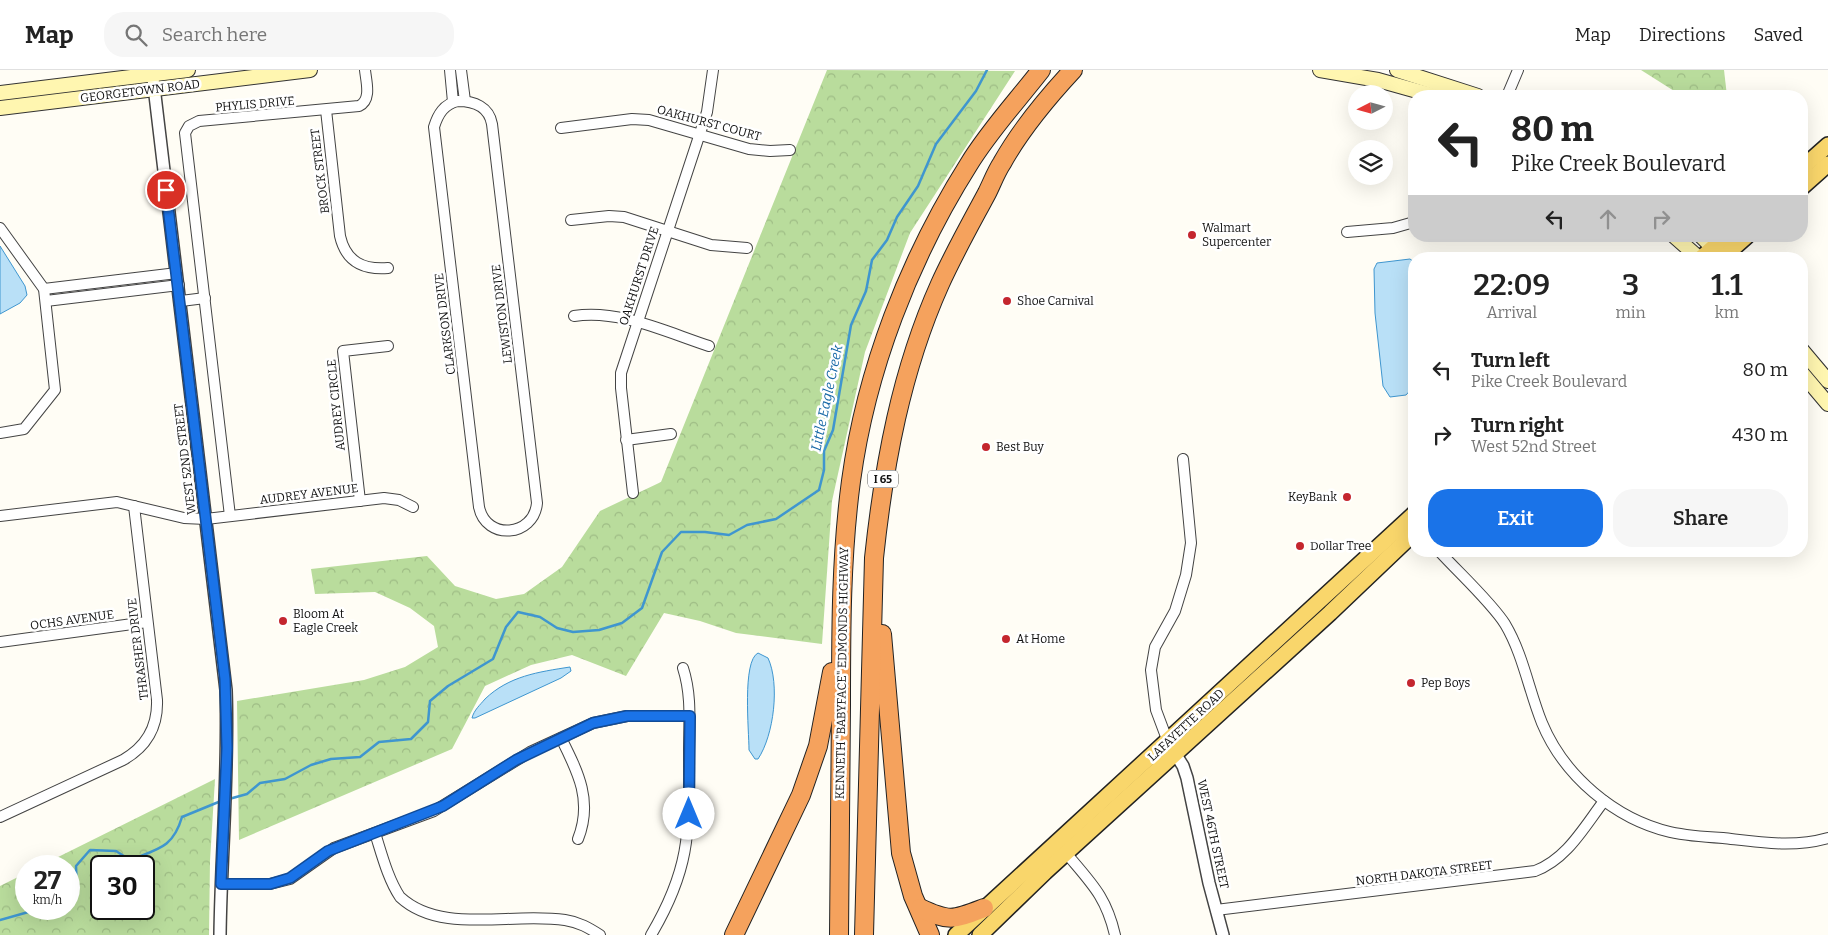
<!DOCTYPE html>
<style>
:root{--surface:#fff;--page:#f6f6f6;--text:#222;--muted:#767676;--line:#e0e0e0;--accent:#1a73e8}
body{margin:0;font-family:Bitter,serif;background:var(--page);color:var(--text);height:100vh;display:flex;flex-direction:column;font-size:19px;white-space:nowrap}
*{box-sizing:border-box;margin:0}
p{font-size:16px;color:var(--muted)}
.icon{flex:none;width:28px;height:28px;fill:none;stroke:currentColor;stroke-width:2;stroke-linecap:round;stroke-linejoin:round}
.map{position:relative;flex:1;overflow:hidden}
.details{position:absolute;left:1408px;top:182px;width:400px;height:305px;display:flex;flex-direction:column;background:var(--surface);border-radius:20px;box-shadow:0 5px 20px #0002}
.details>*{flex:none}
.banner{position:absolute;left:1408px;top:20px;width:400px;height:152px;border-radius:20px;box-shadow:0 5px 20px #0002;background:#fff;color:var(--text);overflow:hidden}
.needle{width:32px;rotate:264deg}
.buttons{position:absolute;left:1348px;top:15px;display:grid;gap:10px}
.buttons a{display:grid;place-items:center;width:45px;height:45px;border-radius:50%;background:var(--surface);box-shadow:0 5px 20px #0002;font-size:25px}
.speed{position:absolute;left:15px;top:785px;display:flex;gap:10px;font-size:25px;font-weight:700;text-align:center}
.speed>*{display:grid;place-content:center;width:65px;height:65px;border-radius:50%;background:var(--surface);box-shadow:0 5px 20px #0002;line-height:1}
.speed small{font-size:12px;font-weight:400}
.speed .limit{border:2px solid #111;border-radius:8px;background:#fff;color:#111}
.pin{position:absolute;display:grid;place-items:center;width:42px;height:42px;color:#fff;margin:-21px;border:2px solid #fff;border-radius:50%;box-shadow:0 1px 5px #0007}
.me{position:absolute;width:55px;margin:-28px;rotate:0deg;stroke-linejoin:round;filter:drop-shadow(0 0 4px #0008)}
.turn{display:flex;align-items:center;gap:18px;height:105px;padding:0 20px;font-size:22px}
.turn .icon{width:65px;height:65px;stroke-width:2.5}
.turn b{display:block;font-size:35px;line-height:42px}
.lanes{display:flex;align-items:center;height:48px;padding:0 20px;background:#0003;justify-content:center;gap:25px;direction:ltr}
.lanes .off{opacity:.35}
.eta{display:flex;justify-content:space-evenly;align-items:center;height:85px;text-align:center}
.eta b{font-size:30px;font-weight:600;line-height:35px}
.action{display:flex;gap:10px;margin-top:auto;padding:10px 20px}
.action a{flex:1;height:58px;border-radius:20px;background:var(--accent);color:#fff;font-size:20px;font-weight:600;line-height:58px;text-align:center}
.action a+a{background:var(--page);color:var(--text)}
ul{padding:0;list-style:none}
li{display:flex;align-items:center;gap:15px;height:65px;padding:0 20px}
li div{flex:1}
li b{display:block;font-size:19px}
li em{font-style:normal}
header{display:flex;align-items:center;gap:30px;box-sizing:border-box;height:70px;padding:0 25px;background:var(--surface);border-bottom:1px solid var(--line)}
header strong{font-size:24px}
nav{display:flex;gap:28px;margin-inline-start:auto;font-size:18px}
.search{width:350px;height:45px;background:var(--page);display:flex;align-items:center;gap:12px;box-sizing:border-box;padding:0 18px;border-radius:20px;color:var(--muted);font-size:19px}
.map>svg:first-child{display:block}
.forest{fill:url(#forest-crowns);fill-rule:evenodd}
.water{fill:#b9e0f7;stroke:#3f96cf}
.lines{fill:none;stroke-linecap:round;stroke-linejoin:round}
.stream{stroke:#3f96cf;stroke-width:2.5}
.minor-casing{stroke:#444;stroke-width:12}
.tertiary-casing{stroke:#444;stroke-width:14}
.secondary-casing{stroke:#333;stroke-width:16}
.primary-casing{stroke:#222;stroke-width:18}
.motorway-casing{stroke:#222;stroke-width:20}
.minor{stroke:#fff;stroke-width:10}
.tertiary{stroke:#fff;stroke-width:11}
.secondary{stroke:#fff6b0;stroke-width:14}
.primary{stroke:#f9d66b;stroke-width:15}
.motorway{stroke:#f5a25d;stroke-width:18}
.route-casing{stroke:#114b97;stroke-width:12}
.route{stroke:#1a73e8;stroke-width:9}
.poi-dot{fill:#c4262e;stroke:#fff;stroke-width:2}
.labels{text-anchor:middle;dominant-baseline:central;stroke-width:5;stroke-linejoin:round;paint-order:stroke}
.shield{fill:#fff;stroke:#585858;stroke-width:1}
.shield-label{font-size:11px;font-weight:bold;fill:#111}
.street-label{font-size:12px;fill:#111;stroke:#fff}
.poi-label{font-size:12px;fill:#111;stroke:#fff;text-anchor:start}
.water-label{font-size:14px;font-style:italic;fill:#1768a6;stroke:#fff}
</style>
<header>
<strong>Map</strong>
<div class="search"><svg class="icon" aria-label="search" viewBox="0 0 24 24"><circle cx="10" cy="10" r="6"/><path d="M15 15l6 6"/></svg>Search here</div>
<nav><a>Map</a><a>Directions</a><a>Saved</a></nav>
</header>
<div class="map">
<svg width="1828" height="865" viewBox="0 0 1828 865">
<defs>
<pattern id="forest-crowns" width="20" height="18" patternUnits="userSpaceOnUse" patternTransform="scale(1.25)"><rect width="20" height="18" fill="#b9dc9c"/><path d="M2 6a3 3 0 1 1 6 0M12 15a3 3 0 1 1 6 0" fill="none" stroke="#9ebc85"/></pattern>
</defs>
<rect width="100%" height="100%" fill="#fffdf5"/>
<g class="forest">
<polygon points="827,0 1015,1 910,163 865,282 832,431 822,574 736,563 700,551 664,543 626,606 572,585 531,595 485,616 452,679 239,770 237,631 364,610 405,597 438,577 434,556 410,538 375,522 315,524 311,499 427,486 455,516 496,529 524,524 562,497 600,441 661,412"/>
<polygon points="1641,0 1724,0 1727,26 1682,26"/>
<path d="M215 709 210 791 209 865H0V816L26 803V839H69V796H40ZM101 796H144V839H101Z"/>
</g>
<g class="water">
<polygon points="0,176 25,216 27,225 20,233 0,244"/>
<polygon points="1410,189 1414,192 1414,316 1406,325 1390,327 1383,316 1375,243 1374,199 1377,193"/>
<path d="M758 583 768 588C780 614 774 665 758 689H755L749 680C749 661 742 591 758 583Z"/>
<path d="M570 597 571 601 561 608 475 648H472C474 640 480 635 485 629 509 606 538 602 570 597Z"/>
</g>
<g class="lines">
<g class="stream">
<polyline points="229,729 247,724 260,713 285,709 311,695 331,689 360,687 379,672 411,669 428,652 430,631 448,616 493,589 506,557 518,542 540,547 557,558 573,562 599,560 622,553 642,538 662,482 681,462 705,462 729,465 747,455 776,449 819,420 824,400 824,381 833,360 851,255 866,221 872,190 887,170 897,147 918,116 936,74 976,21 987,0"/>
<path d="M69 827 77 823 76 796 90 780 116 781 130 790C158 779 173 778 182 747L221 731"/>
<polyline points="0,850 39,839"/>
</g>
<g class="minor-casing">
<g id="minor">
<polyline points="450,0 453,32"/>
<polyline points="461,0 465,31"/>
<polyline points="1507,26 1518,0"/>
<path d="M458 31C474 31 489 37 492 54L537 433C534 467 486 471 479 437L434 57C438 44 444 34 458 31Z"/>
<path d="M326 40 340 166C346 192 363 200 388 198"/>
<polyline points="561,58 632,49 649,50 749,79 770,81 790,80"/>
<polyline points="571,150 609,146 624,147 711,175 747,178"/>
<polyline points="0,158 44,219 55,320 24,359 0,363"/>
<polyline points="1347,162 1393,158 1414,152"/>
<polyline points="44,219 177,203"/>
<polyline points="46,231 179,215"/>
<polyline points="181,231 205,228"/>
<path d="M574 246C619 239 666 262 709 276"/>
<polyline points="626,370 671,364"/>
<polyline points="633,423 621,318 621,303 707,42 713,0"/>
<polyline points="360,431 343,281 388,276"/>
<polyline points="0,446 117,432 184,448 206,449 384,428 399,430 413,437"/>
<path d="M230 446 185 63 189 56 199 51 359 36C372 30 366 11 365 0"/>
<path d="M1439 481C1458 502 1491 532 1505 554 1523 584 1529 621 1542 653 1564 706 1615 749 1670 762 1688 766 1705 767 1723 768 1758 772 1793 778 1828 768"/>
<polyline points="0,572 147,552"/>
<path d="M561 668C578 702 593 731 578 769"/>
<polyline points="1168,672 1156,640 1151,600 1155,577 1175,541 1186,505 1191,473 1183,389"/>
<path d="M0 747 123 690C146 677 158 657 157 630L134 436"/>
<path d="M375 763C382 785 388 809 400 827 441 865 510 842 565 850 579 852 589 858 600 865"/>
<path d="M1066 783C1091 813 1106 826 1115 865"/>
<polyline points="221,814 270,814 290,809 334,778 434,741 530,682 593,653 627,646 689,646"/>
<path d="M1216 840 1535 801C1567 789 1584 757 1604 731"/>
<path d="M651 865C692 796 689 759 689 682 689 653 692 626 683 598"/>
</g>
</g>
<g class="tertiary-casing">
<g id="tertiary">
<path d="M152 0 226 620C229 702 221 784 220 865"/>
<polyline points="1171,677 1183,696 1187,708 1209,813 1223,865"/>
</g>
</g>
<g class="secondary-casing">
<g id="secondary">
<polyline points="1320,0 1378,10 1435,26"/>
<polyline points="1397,0 1478,26"/>
<polyline points="0,23 188,0"/>
<polyline points="0,38 310,0"/>
<polyline points="1674,166 1700,189"/>
<polyline points="1701,166 1720,185"/>
<polyline points="1801,279 1828,311"/>
<polyline points="1801,302 1828,334"/>
</g>
</g>
<g class="primary-casing">
<g id="primary">
<polyline points="1801,99 1828,75"/>
<polyline points="1801,118 1828,94"/>
<polyline points="1700,189 1726,166"/>
<polyline points="1721,189 1747,166"/>
<polyline points="956,865 1414,444"/>
<polyline points="980,865 1045,802 1330,543 1414,463"/>
</g>
</g>
<g class="motorway-casing">
<g id="motorway">
<polyline points="882,564 901,783 913,826 930,865"/>
<path d="M920 838C950 852 953 850 984 838"/>
<polyline points="734,865 801,725 818,676 832,602"/>
<path d="M839 865C840 788 840 712 841 635 841 560 841 486 851 411 866 300 909 189 969 94 989 61 1017 31 1041 0"/>
<path d="M864 865 874 488C884 394 901 301 940 214 954 183 971 153 987 123 992 113 996 102 1002 93 1021 59 1047 28 1073 0"/>
</g>
</g>
<use href="#minor" class="minor"/>
<use href="#tertiary" class="tertiary"/>
<use href="#secondary" class="secondary"/>
<use href="#primary" class="primary"/>
<use href="#motorway" class="motorway"/>
</g>
<g class="lines">
<g class="route-casing">
<polyline id="route" points="166,120 225,609 227,678 221,814 270,814 290,808 328,781 443,736 516,690 593,653 627,646 690,646 689,744"/>
</g>
<use href="#route" class="route"/>
</g>
<g class="poi-dot">
<circle cx="1192" cy="165" r="5"/>
<circle cx="1007" cy="231" r="5"/>
<circle cx="986" cy="377" r="5"/>
<circle cx="1347" cy="427" r="5"/>
<circle cx="1300" cy="476" r="5"/>
<circle cx="283" cy="551" r="5"/>
<circle cx="1006" cy="569" r="5"/>
<circle cx="1411" cy="613" r="5"/>
</g>
<g class="labels">
<rect class="shield" x="868" y="400.5" width="30" height="17" rx="4"/>
<g class="shield-label">
<text x="883" y="409">I 65</text>
</g>
<g class="street-label">
<text transform="translate(140 21) rotate(-7)">GEORGETOWN ROAD</text>
<text transform="translate(255 34) rotate(-5)">PHYLIS DRIVE</text>
<text transform="translate(709 53) rotate(15)">OAKHURST COURT</text>
<text transform="translate(320 101) rotate(-97)">BROCK STREET</text>
<text transform="translate(639 206) rotate(-72)">OAKHURST DRIVE</text>
<text transform="translate(502 244) rotate(-97)">LEWISTON DRIVE</text>
<text transform="translate(445 254) rotate(-97)">CLARKSON DRIVE</text>
<text transform="translate(336 335) rotate(-96)">AUDREY CIRCLE</text>
<text transform="translate(185 389) rotate(-97)">WEST 52ND STREET</text>
<text transform="translate(309 424) rotate(-7)">AUDREY AVENUE</text>
<text transform="translate(72 550) rotate(-8)">OCHS AVENUE</text>
<text transform="translate(138 579) rotate(-97)">THRASHER DRIVE</text>
<text transform="translate(842 603) rotate(-89)">KENNETH "BABYFACE" EDMONDS HIGHWAY</text>
<text transform="translate(1186 655) rotate(-43)">LAFAYETTE ROAD</text>
<text transform="translate(1213 764) rotate(78)">WEST 46TH STREET</text>
<text transform="translate(1424 803) rotate(-7)">NORTH DAKOTA STREET</text>
</g>
<g class="poi-label">
<text x="1202" y="158">Walmart<tspan x="1202" dy="14">Supercenter</tspan></text>
<text x="1017" y="231">Shoe Carnival</text>
<text x="996" y="377">Best Buy</text>
<text x="1337" y="427" text-anchor="end">KeyBank</text>
<text x="1310" y="476">Dollar Tree</text>
<text x="293" y="544">Bloom At<tspan x="293" dy="14">Eagle Creek</tspan></text>
<text x="1016" y="569">At Home</text>
<text x="1421" y="613">Pep Boys</text>
</g>
<g class="water-label">
<text transform="translate(827 328) rotate(-78)">Little Eagle Creek</text>
</g>
</g>
</svg>
<div class="buttons">
<a><svg class="needle" viewBox="-14 -14 28 28"><path d="M0-13l5 13h-10z" fill="#e53935"/><path d="M0 13l5-13h-10z" fill="#767676"/></svg></a>
<a><svg class="icon" aria-label="layers" viewBox="0 0 24 24"><path d="M12 4l9 5-9 5-9-5zM3 14l9 5 9-5"/></svg></a>
</div>
<div class="speed"><div>27<small>km/h</small></div><div class="limit">30</div></div>
<div class="pin" style="left:166px;top:120px;background:#d93025"><svg class="icon" aria-label="arrive" viewBox="0 0 24 24"><path d="M6 21V4h12l-3 4 3 4H6"/></svg></div>
<svg class="me" style="left:689px;top:744px" viewBox="-20 -20 40 40"><circle r="19" fill="#fff"/><path d="M0-13L10 11 0 6-10 11z" fill="#1a73e8"/></svg>
<div class="banner">
<div class="turn"><svg class="icon" aria-label="left" viewBox="0 0 24 24"><path d="M17 20v-9H6M10 6l-5 5 5 5"/></svg><div><b>80 m</b>Pike Creek Boulevard</div></div>
<div class="lanes"><svg class="icon" aria-label="left" viewBox="0 0 24 24"><path d="M17 20v-9H6M10 6l-5 5 5 5"/></svg><svg class="icon off" aria-label="ahead" viewBox="0 0 24 24"><path d="M12 20V5M6 11l6-6 6 6"/></svg><svg class="icon off" aria-label="right" viewBox="0 0 24 24"><path d="M7 20v-9h11M14 6l5 5-5 5"/></svg></div>
</div>
<section class="details">
<div class="eta">
<div><b>22:09</b><p>Arrival</p></div>
<div><b>3</b><p>min</p></div>
<div><b>1.1</b><p>km</p></div>
</div>
<ul>
<li><svg class="icon" aria-label="left" viewBox="0 0 24 24"><path d="M17 20v-9H6M10 6l-5 5 5 5"/></svg><div><b>Turn left</b><p>Pike Creek Boulevard</p></div><em>80 m</em></li>
<li><svg class="icon" aria-label="right" viewBox="0 0 24 24"><path d="M7 20v-9h11M14 6l5 5-5 5"/></svg><div><b>Turn right</b><p>West 52nd Street</p></div><em>430 m</em></li>
</ul>
<div class="action"><a>Exit</a><a>Share</a></div>
</section>
</div>
